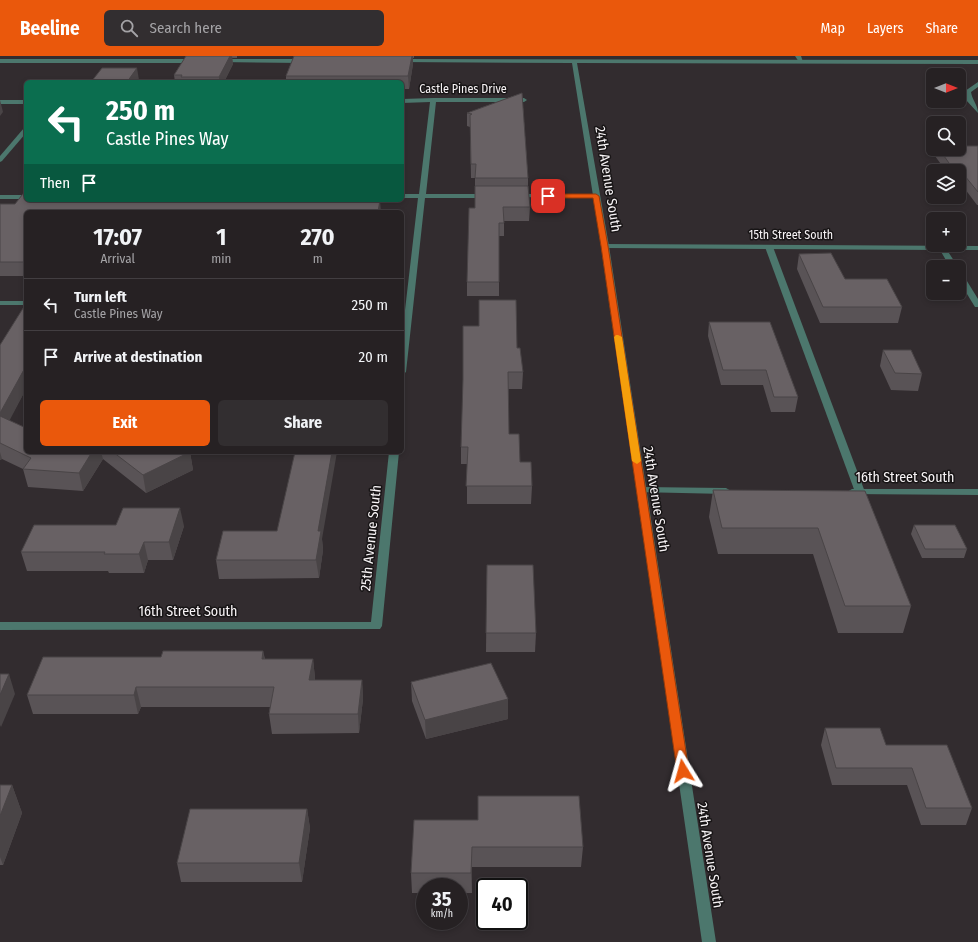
<!DOCTYPE html>
<meta charset="utf-8">
<style>
:root{--surface:#262123;--page:#322e30;--text:#f1f3f6;--muted:#a4a3a6;--line:#423e41;--accent:#ea580c}
body{margin:0;font-family:"Fira Sans Condensed",sans-serif;background:var(--page);color:var(--text);height:100vh;display:flex;flex-direction:column;font-size:15px;white-space:nowrap}
*{box-sizing:border-box;margin:0}
p{font-size:13px;color:var(--muted)}
.icon{flex:none;width:22px;height:22px;fill:none;stroke:currentColor;stroke-width:2;stroke-linecap:round;stroke-linejoin:round}
.map{position:relative;flex:1;overflow:hidden}
.drawer{position:absolute;left:24px;top:154px;width:380px;height:244px;display:flex;flex-direction:column;background:var(--surface);border-radius:6px;box-shadow:0 2px 6px #0003,0 0 0 1px var(--line)}
.drawer>*{flex:none}
.top-card{position:absolute;left:24px;top:24px;width:380px;height:122px;border-radius:6px;box-shadow:0 2px 6px #0003,0 0 0 1px var(--line);background:#0b6e4f;color:#fff;overflow:hidden}
.needle{width:26px;rotate:90deg}
.tools{position:absolute;left:926px;top:12px;display:grid;gap:8px}
.tools a{display:grid;place-items:center;width:40px;height:40px;border-radius:6px;background:var(--surface);box-shadow:0 2px 6px #0003,0 0 0 1px var(--line);font-size:20px}
.speed{position:absolute;left:416px;top:822px;display:flex;gap:8px;font-size:20px;font-weight:700;text-align:center}
.speed>*{display:grid;place-content:center;width:52px;height:52px;border-radius:50%;background:var(--surface);box-shadow:0 2px 6px #0003,0 0 0 1px var(--line);line-height:1}
.speed small{font-size:10px;font-weight:400}
.speed .limit{border:2px solid #111;border-radius:6px;background:#fff;color:#111}
.pin{position:absolute;display:grid;place-items:center;width:34px;height:34px;color:#fff;margin:-17px;border-radius:8px;box-shadow:0 2px 6px #0006}
.me{position:absolute;width:44px;margin:-22px;rotate:352deg;stroke-linejoin:round;filter:drop-shadow(0 0 3px #0008)}
.turn{display:flex;align-items:center;gap:14px;height:84px;padding:0 16px;font-size:18px}
.turn .icon{width:52px;height:52px;stroke-width:2.5}
.turn b{display:block;font-size:28px;line-height:34px}
.then{display:flex;align-items:center;height:38px;padding:0 16px;background:#0003;gap:8px;font-size:15px}
.eta{display:flex;justify-content:space-evenly;align-items:center;height:68px;text-align:center}
.eta b{font-size:24px;font-weight:700;line-height:28px}
.action{display:flex;gap:8px;margin-top:auto;padding:8px 16px}
.action a{flex:1;height:46px;border-radius:6px;background:var(--accent);color:#fff;font-size:16px;font-weight:700;line-height:46px;text-align:center}
.action a+a{background:var(--page);color:var(--text)}
ul{padding:0;list-style:none}
li{display:flex;align-items:center;gap:12px;height:52px;padding:0 16px;border-top:1px solid var(--line)}
li div{flex:1}
li b{display:block;font-size:15px}
li em{font-style:normal}
header{display:flex;align-items:center;gap:24px;box-sizing:border-box;height:56px;padding:0 20px;background:var(--accent);color:#fff}
header strong{font-size:19px}
nav{display:flex;gap:22px;margin-inline-start:auto;font-size:14px}
.search{width:280px;height:36px;background:var(--page);display:flex;align-items:center;gap:10px;box-sizing:border-box;padding:0 14px;border-radius:6px;color:var(--muted);font-size:15px}
.map>svg:first-child{display:block}
.lines{fill:none;stroke-linecap:round;stroke-linejoin:round}
.service{fill:#4c776d;fill-rule:evenodd}
.minor{fill:#4c776d;fill-rule:evenodd}
.tertiary{fill:#4c776d;fill-rule:evenodd}
.wall{fill:#595356}
.shaded-wall{fill:#494446}
.building{fill:#686164;stroke:#494446}
.route{fill:#ea580c;stroke:#983908}
.slow{fill:#f59e0b}
.labels{text-anchor:middle;dominant-baseline:central;stroke-width:3;stroke-linejoin:round;paint-order:stroke}
.far-street-label{font-size:12px;fill:#f7f3f5;stroke:#181516}
.street-label{font-size:14px;fill:#f7f3f5;stroke:#181516}
</style>
<header>
<strong>Beeline</strong>
<div class="search"><svg class="icon" aria-label="search" viewBox="0 0 24 24"><circle cx="10" cy="10" r="6"/><path d="M15 15l6 6"/></svg>Search here</div>
<nav><a>Map</a><a>Layers</a><a>Share</a></nav>
</header>
<div class="map">
<svg width="978" height="886" viewBox="0 0 978 886">
<rect width="100%" height="100%" fill="#322c2f"/>
<g class="lines">
<g class="service">
<path d="M978 26V31L971 36C972 44 978 49 978 57L966 44 965 35Z"/>
<polygon points="766,189 769,189 773,191 865,436 864,438 856,438 855,436 765,191"/>
</g>
<g class="minor">
<polygon points="795,0 801,0 803,6 799,6"/>
<polygon points="433,42 524,42 527,44 524,46 436,46 426,138 488,138 491,140 488,142 425,142 406,316 402,319 402,280 418,142 402,142 402,138 419,138 430,46 402,47 402,43"/>
<rect x="0" y="44" width="26" height="4"/>
<polygon points="26,71 26,77 2,105 0,106 0,100 24,72"/>
<polygon points="516,138 596,138 599,140 596,142 514,141 514,139"/>
<rect x="0" y="139" width="26" height="4"/>
<polygon points="602,188 978,190 978,194 947,194 958,211 950,211 940,194 605,192 601,190"/>
<polygon points="959,217 962,217 978,243 978,251 975,251 959,225"/>
<rect x="0" y="245" width="26" height="4"/>
<polygon points="389,396 399,396 382,570 380,573 0,574 0,566 371,566"/>
<polygon points="641,431 726,432 731,435 726,438 637,436 636,434 637,432"/>
<polygon points="852,433 978,433 978,439 848,438 847,436"/>
</g>
<g class="tertiary">
<polygon points="0,3 196,3 199,5 196,7 0,7"/>
<polygon points="220,3 304,3 307,5 304,7 218,6 217,5"/>
<polygon points="400,3 978,4 978,8 577,7 609,190 716,886 702,886 601,190 572,7 398,6 398,4"/>
</g>
</g>
<g class="wall">
<polygon points="186,0 237,0 237,2 232,2 233,8 224,26 175,26 174,19"/>
<polygon points="294,0 414,0 414,2 413,2 413,8 409,33 402,33 402,26 286,26 286,20"/>
<polygon points="522,37 528,122 528,130 530,151 529,165 504,165 504,180 499,180 499,240 467,240 467,226 475,152 475,122 471,122 470,71 467,70 467,57"/>
<polygon points="978,90 978,149 977,149 959,125 959,115 946,115 935,100 936,93 959,93"/>
<polygon points="0,148 26,156 26,220 0,220"/>
<polygon points="799,198 845,223 902,251 898,267 820,267 797,213"/>
<polygon points="709,266 798,341 795,356 771,356 763,329 721,329 708,280"/>
<polygon points="0,289 26,333 9,364 26,396 190,396 193,414 146,437 103,403 83,435 28,431 23,413 2,403 0,404"/>
<polygon points="517,292 523,316 522,333 508,333 509,378 520,406 532,430 531,448 467,448 467,408 461,408 461,391"/>
<polygon points="883,294 922,318 918,335 891,334 880,310"/>
<polygon points="713,434 865,435 911,550 903,577 838,577 813,498 718,498 709,461"/>
<polygon points="914,469 967,493 964,502 922,502 911,478"/>
<polygon points="184,470 173,504 148,504 144,517 109,517 108,515 27,515 21,496"/>
<polygon points="277,475 322,483 323,494 319,522 219,523 216,504"/>
<polygon points="487,509 536,577 535,596 486,596"/>
<polygon points="263,595 265,603 313,603 315,622 315,624 362,624 363,643 359,677 272,678 269,658 270,651 141,651 138,658 33,658 27,639 161,601"/>
<polygon points="411,626 508,643 508,663 426,683 412,645"/>
<polygon points="825,672 886,689 972,752 966,769 921,769 907,729 832,729 821,689"/>
<polygon points="0,729 12,729 22,757 3,809 0,809"/>
<polygon points="307,753 310,772 302,826 181,826 177,807"/>
<polygon points="414,764 583,791 581,811 472,811 472,837 459,837 459,831 425,831 425,837 412,837 411,817"/>
</g>
<g class="shaded-wall">
<polygon points="230,0 232,0 233,8 224,26 219,26 219,21"/>
<polygon points="412,0 413,0 413,8 409,33 408,20"/>
<polygon points="137,12 139,24 137,26 127,26"/>
<polygon points="0,44 3,56 0,60"/>
<polygon points="380,144 381,156 378,156"/>
<polygon points="26,310 26,333 4,375 0,361 0,357"/>
<polygon points="0,396 2,403 0,404"/>
<polygon points="92,396 101,396 103,403 83,435 79,417"/>
<polygon points="190,396 193,414 146,437 143,419"/>
<polygon points="332,396 337,396 322,483 323,494 319,522 316,504 318,475"/>
<polygon points="180,452 184,470 173,504 169,486"/>
<polygon points="144,486 148,504 144,517 139,498"/>
<polygon points="263,595 266,614 262,603"/>
<polygon points="313,603 315,622 311,643 309,624"/>
<polygon points="9,618 15,638 1,671 0,669 0,639"/>
<polygon points="362,624 363,643 359,677 358,658"/>
<polygon points="136,631 141,651 138,658 134,639"/>
<polygon points="508,643 508,663 426,683 425,664"/>
<polygon points="12,729 22,757 3,809 0,801 0,760"/>
<polygon points="307,753 310,772 302,826 299,807"/>
<polygon points="472,791 472,837 471,817"/>
</g>
<g class="building">
<polygon points="186,0 230,0 219,21 181,21 182,19 174,19"/>
<polygon points="294,0 412,0 408,20 286,20"/>
<polygon points="102,12 137,12 127,26 91,26"/>
<polygon points="522,37 528,122 475,122 476,108 471,108 470,59 472,58 467,57"/>
<polygon points="959,90 978,90 978,136 960,114 954,114 939,93 959,93"/>
<polygon points="475,130 528,130 530,151 503,151 504,167 499,167 499,226 467,226 469,152 475,152"/>
<polygon points="26,134 26,144 380,144 378,156 26,156 26,206 0,206 0,148 15,148"/>
<polygon points="831,197 845,223 887,223 902,251 823,251 799,198"/>
<polygon points="479,244 516,244 517,292 520,292 523,316 508,316 509,378 519,378 520,406 531,406 532,430 466,430 468,391 461,391 463,323 463,270 479,270"/>
<polygon points="25,249 26,249 26,310 0,357 0,289"/>
<polygon points="709,266 770,266 798,341 774,341 766,314 723,314"/>
<polygon points="883,294 911,294 922,318 895,317"/>
<polygon points="0,360 26,372 26,396 92,396 79,417 23,413 31,402 0,387"/>
<polygon points="113,396 190,396 143,419"/>
<polygon points="295,396 332,396 318,475 321,475 316,504 216,504 223,475 277,475"/>
<polygon points="713,434 865,435 911,550 845,550 818,472 722,472"/>
<polygon points="123,452 180,452 169,486 144,486 139,498 104,498 105,496 21,496 34,469 116,469"/>
<polygon points="914,469 955,469 967,493 925,493"/>
<polygon points="487,509 533,509 536,577 486,577"/>
<polygon points="163,595 263,595 262,603 313,603 309,624 362,624 358,658 269,658 274,631 136,631 134,639 27,639 43,601 161,601"/>
<polygon points="491,607 508,643 425,664 411,626"/>
<polygon points="0,618 9,618 0,639"/>
<polygon points="825,672 880,672 886,689 947,689 972,752 926,752 912,712 836,712"/>
<polygon points="0,729 12,729 0,760"/>
<polygon points="478,740 579,740 583,791 472,791 471,817 411,817 414,764 478,764"/>
<polygon points="190,753 307,753 299,807 177,807"/>
</g>
<polygon class="route" points="596,138 599,140 608,190 689,715 687,718 683,719 679,718 677,715 601,190 593,142 548,142 545,140 548,138"/>
<polygon class="slow" points="616,279 618,279 622,281 641,405 637,408 632,405 614,281"/>
<g class="labels">
<g class="far-street-label">
<text x="463" y="33">Castle Pines Drive</text>
<text x="791" y="179">15th Street South</text>
</g>
<g class="street-label">
<text transform="translate(608 123) rotate(81)">24th Avenue South</text>
<text x="905" y="421">16th Street South</text>
<text transform="translate(656 443) rotate(81)">24th Avenue South</text>
<text transform="translate(371 482) rotate(-84)">25th Avenue South</text>
<text x="188" y="555">16th Street South</text>
<text transform="translate(710 799) rotate(81)">24th Avenue South</text>
</g>
</g>
</svg>
<div class="tools">
<a><svg class="needle" viewBox="-14 -14 28 28"><path d="M0-13l5 13h-10z" fill="#e53935"/><path d="M0 13l5-13h-10z" fill="#a4a3a6"/></svg></a>
<a><svg class="icon" aria-label="search" viewBox="0 0 24 24"><circle cx="10" cy="10" r="6"/><path d="M15 15l6 6"/></svg></a>
<a><svg class="icon" aria-label="layers" viewBox="0 0 24 24"><path d="M12 4l9 5-9 5-9-5zM3 14l9 5 9-5"/></svg></a>
<a>+</a>
<a>−</a>
</div>
<div class="speed"><div>35<small>km/h</small></div><div class="limit">40</div></div>
<div class="pin" style="left:548px;top:140px;background:#d93025"><svg class="icon" aria-label="arrive" viewBox="0 0 24 24"><path d="M6 21V4h12l-3 4 3 4H6"/></svg></div>
<svg class="me" style="left:683px;top:715px" viewBox="-20 -20 40 40"><path d="M0-17L14 15 0 8-14 15z" fill="#ea580c" stroke="#fff" stroke-width="4"/></svg>
<div class="top-card">
<div class="turn"><svg class="icon" aria-label="left" viewBox="0 0 24 24"><path d="M17 20v-9H6M10 6l-5 5 5 5"/></svg><div><b>250 m</b>Castle Pines Way</div></div>
<div class="then">Then<svg class="icon" aria-label="arrive" viewBox="0 0 24 24"><path d="M6 21V4h12l-3 4 3 4H6"/></svg></div>
</div>
<section class="drawer">
<div class="eta">
<div><b>17:07</b><p>Arrival</p></div>
<div><b>1</b><p>min</p></div>
<div><b>270</b><p>m</p></div>
</div>
<ul>
<li><svg class="icon" aria-label="left" viewBox="0 0 24 24"><path d="M17 20v-9H6M10 6l-5 5 5 5"/></svg><div><b>Turn left</b><p>Castle Pines Way</p></div><em>250 m</em></li>
<li><svg class="icon" aria-label="arrive" viewBox="0 0 24 24"><path d="M6 21V4h12l-3 4 3 4H6"/></svg><div><b>Arrive at destination</b></div><em>20 m</em></li>
</ul>
<div class="action"><a>Exit</a><a>Share</a></div>
</section>
</div>
